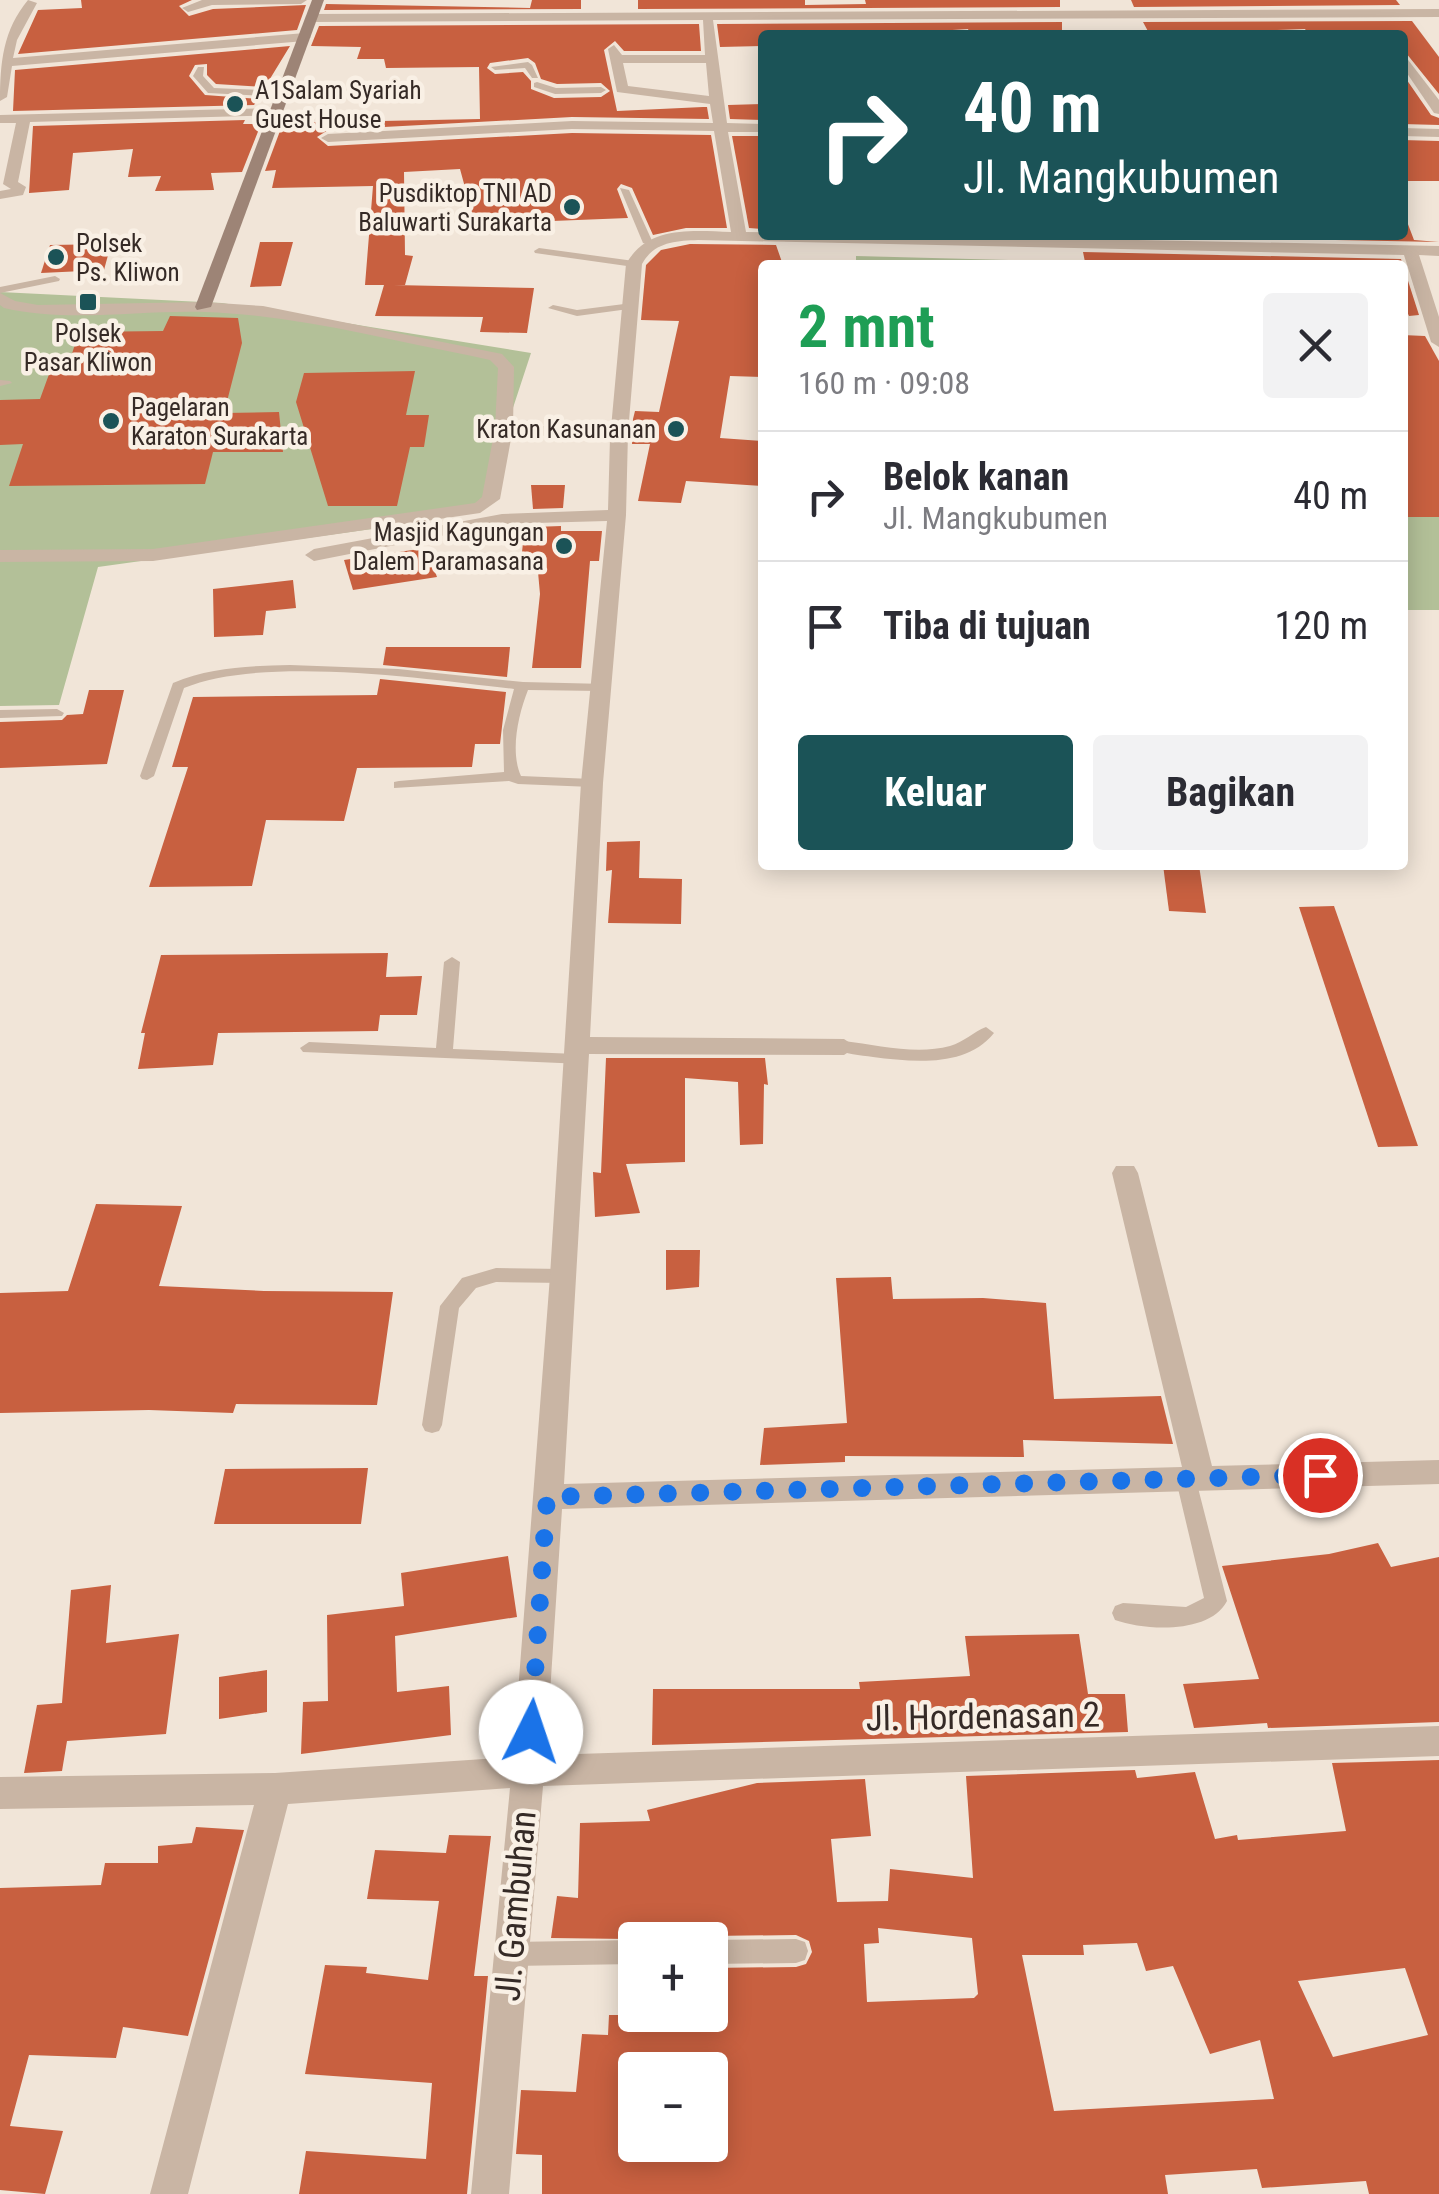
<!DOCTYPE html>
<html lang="id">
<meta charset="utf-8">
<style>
:root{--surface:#fff;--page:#f2f2f3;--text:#2b2b33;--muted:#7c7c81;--line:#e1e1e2;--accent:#1b5357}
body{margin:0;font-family:"Roboto Condensed",sans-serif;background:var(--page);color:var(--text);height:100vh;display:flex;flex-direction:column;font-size:38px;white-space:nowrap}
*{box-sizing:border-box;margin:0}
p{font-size:32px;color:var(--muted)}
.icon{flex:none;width:55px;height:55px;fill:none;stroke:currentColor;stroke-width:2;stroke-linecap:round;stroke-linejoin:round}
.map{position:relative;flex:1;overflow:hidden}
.drawer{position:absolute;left:758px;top:260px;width:650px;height:610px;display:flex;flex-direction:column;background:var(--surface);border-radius:10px;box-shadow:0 5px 25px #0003}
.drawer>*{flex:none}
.hud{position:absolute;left:758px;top:30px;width:650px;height:210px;border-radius:10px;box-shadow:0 5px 25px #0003;background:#1b5357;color:#fff;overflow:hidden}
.tools{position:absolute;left:618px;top:1922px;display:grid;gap:20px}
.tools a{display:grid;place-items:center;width:110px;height:110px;border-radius:10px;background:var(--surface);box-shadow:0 5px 25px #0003;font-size:50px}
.pin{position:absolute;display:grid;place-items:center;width:85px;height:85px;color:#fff;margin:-42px;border:5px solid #fff;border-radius:50%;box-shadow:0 2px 10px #0007}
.me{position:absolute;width:110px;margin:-55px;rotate:4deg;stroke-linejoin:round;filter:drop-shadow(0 0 8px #0008)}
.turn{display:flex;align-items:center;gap:35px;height:210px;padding:0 40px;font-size:45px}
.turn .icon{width:130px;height:130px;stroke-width:2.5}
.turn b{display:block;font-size:70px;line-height:85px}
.round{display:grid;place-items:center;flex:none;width:105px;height:105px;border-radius:10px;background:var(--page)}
.head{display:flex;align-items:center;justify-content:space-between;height:170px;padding:0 40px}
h1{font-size:60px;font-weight:700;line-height:75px;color:#1e9e55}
.cta{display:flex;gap:20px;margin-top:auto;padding:20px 40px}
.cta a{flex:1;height:115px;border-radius:10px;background:var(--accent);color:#fff;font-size:40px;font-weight:700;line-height:115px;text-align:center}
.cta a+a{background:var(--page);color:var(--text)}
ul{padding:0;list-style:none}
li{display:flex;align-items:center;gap:30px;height:130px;padding:0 40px;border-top:2px solid var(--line)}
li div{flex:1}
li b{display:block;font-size:38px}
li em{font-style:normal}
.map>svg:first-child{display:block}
.green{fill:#b3c098}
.building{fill:#c86040;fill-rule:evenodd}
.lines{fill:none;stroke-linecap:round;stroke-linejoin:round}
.street-tunnel{stroke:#cbc0b4;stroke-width:18;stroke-dasharray:18 9;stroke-linecap:butt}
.lane{fill:#c9b5a4;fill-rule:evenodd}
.street{fill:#c9b5a4;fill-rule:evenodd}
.secondary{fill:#9d8476;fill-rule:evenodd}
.route{stroke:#1a73e8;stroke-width:18;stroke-dasharray:0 32.4}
.poi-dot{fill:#1b5357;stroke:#f9f0e5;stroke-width:4}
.labels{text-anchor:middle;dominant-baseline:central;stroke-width:9;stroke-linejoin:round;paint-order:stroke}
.far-poi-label{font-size:25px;fill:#352a26;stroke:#f9f0e5;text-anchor:start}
.near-street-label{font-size:35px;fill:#352a26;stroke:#f9f0e5}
</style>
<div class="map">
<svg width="1439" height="2194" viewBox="0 0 1439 2194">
<rect width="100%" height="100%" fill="#f1e5d8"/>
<g class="green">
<polygon points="856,256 1196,265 856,265"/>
<polygon points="0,292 222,303 531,353 480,508 372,529 98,567 59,705 0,706"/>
<polygon points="1402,516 1439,517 1439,610 1403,610"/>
</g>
<g class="building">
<polygon points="81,0 192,0 179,6 189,16 213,9 306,5 297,30 18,54 38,10 82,8"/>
<polygon points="532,0 581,0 581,9 324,10 326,4 530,8"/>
<polygon points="638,0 805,0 805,5 866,4 865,0 1060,0 1060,7 638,9"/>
<polygon points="1131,0 1396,0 1400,5 1134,7"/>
<polygon points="1412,21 1439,57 1439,94 1402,48 1402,35 1309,35 1305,29 1150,35 1143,22"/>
<polygon points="1062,22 1062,30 1039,31 1040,34 970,34 968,29 875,35 843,35 842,30 762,33 762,46 720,47 717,24"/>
<path d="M699 24 701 51H624L615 41 604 50 617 111 703 107H707L709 119 572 117 328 130 317 137 328 146 572 133 711 135 727 228H686L653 235 632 188 621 184 617 189 628 218 475 224 460 169 404 172 405 255 413 256 405 285H394L534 288 527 333 480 332 483 317 375 316 384 285H365L373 186 272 188 276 170 265 171 283 123 480 119 479 67 386 68 384 59H357L361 47 311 46 319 26ZM528 58 535 63 541 79 557 84 601 83 610 91 601 97 554 98 531 89V81L523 72 495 74 487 68 490 63Z"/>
<polygon points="290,46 265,87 216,84 207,75 207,64 195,65 189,76 205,95 258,99 254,105 13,111 15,70"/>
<polygon points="1402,73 1431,115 1439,118 1439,125 1402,124"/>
<polygon points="762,104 762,120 730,119 728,105"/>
<polygon points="245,120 243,124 261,124 242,172 211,173 214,190 155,191 161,176 128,177 133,149 73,153 69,190 29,193 33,126"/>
<polygon points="732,136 762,136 762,229 749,228"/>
<polygon points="1402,140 1439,141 1439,181 1402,181"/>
<polygon points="1406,219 1414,240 1439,242 1080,235 1402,239 1402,220"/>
<polygon points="260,242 293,242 281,286 250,287"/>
<polygon points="111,244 104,270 41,273 50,245"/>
<polygon points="690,244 776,245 783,265 762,265 762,377 730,376 720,438 762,441 762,486 686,481 681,503 638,501 650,444 632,444 633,419 635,411 659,412 679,321 641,320 646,265 661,250"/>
<polygon points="1083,252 1401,259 1419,315 1409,316 1402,301 1402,265 1085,262"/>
<polygon points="170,316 238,318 242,343 224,413 279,412 283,452 213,452 205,484 9,486 23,444 0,445 0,400 40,399 52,366 68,366 79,332 163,331"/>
<polygon points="1402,335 1425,336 1439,361 1439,517 1402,517"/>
<polygon points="415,371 406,415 429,415 424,447 410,447 397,506 328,506 296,402 304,373"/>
<polygon points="531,485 565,485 563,508 533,509"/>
<polygon points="561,526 561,531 602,531 599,561 590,561 581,668 532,668 540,594 537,561 521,561 524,534 535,532 534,527"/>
<polygon points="426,548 437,577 353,590 344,560"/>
<polygon points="293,580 296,608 266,611 263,635 214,637 213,589"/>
<polygon points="386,647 510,647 507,677 383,665"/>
<polygon points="380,679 506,692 500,744 475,744 472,767 357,768 344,821 266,820 252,886 149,887 188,767 172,767 193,697 377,695"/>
<polygon points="89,690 124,690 107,764 0,768 0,722 62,720 67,715 83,714"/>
<polygon points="640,841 639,878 682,879 681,924 608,923 612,870 606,871 607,842"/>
<polygon points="1163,865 1199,865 1206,913 1169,911"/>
<polygon points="1334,906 1418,1146 1378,1147 1299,907"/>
<polygon points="388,953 386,977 422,976 417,1015 380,1015 378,1031 218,1033 213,1065 138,1069 145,1033 141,1033 161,955"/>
<polygon points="606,1058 765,1058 768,1085 764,1084 763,1144 740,1145 738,1082 685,1078 685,1162 626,1164 640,1213 595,1217 593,1172 601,1173"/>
<polygon points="96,1204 182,1206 159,1286 264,1291 393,1292 377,1405 236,1404 233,1413 149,1410 0,1413 0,1293 68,1291"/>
<polygon points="666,1250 700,1250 699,1287 666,1290"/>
<polygon points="891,1277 893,1299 983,1298 1046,1303 1054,1399 1161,1396 1173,1444 1023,1440 1024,1457 845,1456 845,1462 760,1465 764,1428 847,1423 836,1278"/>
<polygon points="368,1468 361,1524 214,1524 225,1469"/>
<polygon points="1378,1543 1391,1567 1439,1557 1439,1722 1268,1728 1267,1723 1194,1728 1183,1684 1259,1679 1222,1566 1329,1554"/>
<polygon points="508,1556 517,1617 395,1636 397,1692 449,1686 451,1735 301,1754 303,1702 328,1701 327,1615 404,1606 401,1573"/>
<polygon points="111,1585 106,1643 179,1634 166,1734 67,1741 62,1771 24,1773 37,1705 62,1703 71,1590"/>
<polygon points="1079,1634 1088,1694 1125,1694 1128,1732 652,1745 653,1689 860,1689 859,1682 970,1676 965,1636"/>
<polygon points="267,1670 267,1712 219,1719 219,1677"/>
<path d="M1439 1760V2194H1369L1366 2181 1262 2188 1257 2169 1165 2175 1168 2194H542V2155L516 2154 521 2090 576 2092 582 2034 608 2035 609 2015H710V1968L796 1967 806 1964 812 1952 809 1941 796 1935 710 1936 706 1940 551 1938 557 1896 578 1898 580 1823 650 1821 647 1810 757 1783 865 1779 871 1836 831 1839 837 1902 888 1901 890 1869 973 1878 966 1776 1135 1770 1137 1778 1195 1772 1215 1839 1237 1835 1238 1840 1346 1831 1332 1763ZM878 1928 972 1938 978 1994 974 1998 867 2002 864 1944 879 1943ZM1137 1943 1146 1971 1173 1966 1210 2054 1260 2040 1274 2099 1054 2111 1022 1955H1084L1083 1945ZM1405 1968 1428 2035 1333 2057 1298 1981ZM635 2070H713L710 2145H635Z"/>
<polygon points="196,1827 244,1830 188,2036 123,2027 116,2058 29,2055 10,2126 63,2131 45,2194 0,2190 0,1888 101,1885 105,1863 158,1863 158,1846 192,1843"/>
<polygon points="449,1835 491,1836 474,1976 488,1976 467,2194 299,2194 306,2151 426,2159 432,2083 305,2074 325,1965 367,1967 366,1973 428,1980 439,1901 367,1899 375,1850 446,1853"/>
</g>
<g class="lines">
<polyline class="street-tunnel" points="522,429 544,431"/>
<g class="lane">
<polygon points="528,62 532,65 538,78 532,78 525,68 495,70 491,67"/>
<polygon points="198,67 204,67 203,76 214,88 282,91 287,94 282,97 208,93 193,76"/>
<polygon points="537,82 556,88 601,87 606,90 601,93 555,94 534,87 534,83"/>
<polygon points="620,188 629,190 653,243 652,245 643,243"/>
<polygon points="539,248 634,261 639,264 634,267 535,253 534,251"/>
<polygon points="55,276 60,279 59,281 0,293 0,287"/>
<polygon points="632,303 636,304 636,308 577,316 548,308 553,305 577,310"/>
<polygon points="0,380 10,381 12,383 0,386"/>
<path d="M290 665 398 669 523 682 606 684 608 687 601 691 528 690C518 715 510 752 521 776L592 779 599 783 592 787 518 784 509 781 394 788V782L399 781 504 772 503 730 514 689C427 679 264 655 184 688L154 776 147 780 142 779 140 776 173 683C211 667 249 666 290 665Z"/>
<polygon points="57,709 64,713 62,716 0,718 0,710"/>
<polygon points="452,957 460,962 453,1049 577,1054 586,1060 583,1064 303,1052 300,1048 309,1042 436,1048 444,962"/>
<path d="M986 1027 994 1033C966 1068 913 1062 873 1057 860 1055 845 1055 835 1047L844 1041C878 1045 916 1055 950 1046 964 1042 973 1032 986 1027Z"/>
<polygon points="496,1268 564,1269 571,1271 573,1276 571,1281 564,1283 496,1282 476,1288 459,1308 442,1425 439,1431 432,1433 425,1431 422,1425 440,1306 462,1278"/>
<path d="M1186 1471 1193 1474 1196 1480 1227 1601C1210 1634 1146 1631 1115 1620L1112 1613 1115 1606 1123 1603 1186 1607 1204 1598 1176 1480 1179 1474Z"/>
<polygon points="796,1939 805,1942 808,1951 805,1960 796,1963 710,1964 710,1940"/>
<polygon points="635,1940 635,1964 512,1966 503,1963 500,1954 503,1945 512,1942"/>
</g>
<g class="street">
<path d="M28 0 37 3 17 40 13 58 305 33 311 37 305 41 12 66 7 97 0 101C0 63 3 30 28 0Z"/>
<polygon points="202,0 307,0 301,4 212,5 188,12 182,8"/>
<path d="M1439 9V17L713 20 727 123 762 124V132H728L746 232 1439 246V256L1419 255 1439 317V347L1431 342 1404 255 698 240C675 241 654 242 642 264L628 433 626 515 603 783 590 1037 844 1039 856 1047 844 1055 589 1054 564 1484 1182 1467 1112 1173 1116 1166H1134L1138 1173 1212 1466 1439 1460V1484L562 1509 546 1755 1439 1726V1756L543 1786 509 2194H471L510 1788 288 1804 188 2194H150L254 1805 0 1809V1777L275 1773 513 1757 550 1276 581 783 607 521 502 524 314 561 305 555 314 549 502 514 608 510 610 438 544 436 535 431 544 426 611 428 626 264C648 225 692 231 731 232L714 131 572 129 328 142 321 138 328 134 572 121 713 123 710 104 617 92 608 49 614 45 622 55H705L703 20 312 22 306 18 312 14ZM623 63H706L709 96 628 86Z"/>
<polygon points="1402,52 1439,100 1439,114 1434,113 1402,66"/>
<polygon points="276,108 281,109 281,115 30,122 18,182 26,187 23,195 0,199 0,191 11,189 3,184 16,123 0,123 0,115"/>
<polygon points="1402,128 1439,129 1439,137 1402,136"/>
<path d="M0 293 15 301 38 305 203 302 263 306 502 354 514 367 513 428 500 499 480 513 153 561 0 562V550L153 549 475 503 482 497 495 428 498 368 490 360 472 356C384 339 295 315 205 312 139 310 69 323 4 308L0 305Z"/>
</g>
<polygon class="secondary" points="312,0 324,0 211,307 197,310 195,307"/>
</g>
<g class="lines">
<polyline class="route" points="531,1732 547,1497 1320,1475"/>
</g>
<g class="poi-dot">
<circle cx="235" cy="104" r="10"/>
<circle cx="572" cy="207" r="10"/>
<circle cx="56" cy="257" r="10"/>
<rect x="78" y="292" width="20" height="20" rx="5"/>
<circle cx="111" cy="421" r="10"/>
<circle cx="676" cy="429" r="10"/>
<circle cx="564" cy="546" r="10"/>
</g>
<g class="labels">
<g class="far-poi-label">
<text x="255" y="90">A1Salam Syariah<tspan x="255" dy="29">Guest House</tspan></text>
<text x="552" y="193" text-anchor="end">Pusdiktop TNI AD<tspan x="552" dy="29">Baluwarti Surakarta</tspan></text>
<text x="76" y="243">Polsek<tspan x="76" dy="29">Ps. Kliwon</tspan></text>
<text x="88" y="333" text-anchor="middle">Polsek<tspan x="88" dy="29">Pasar Kliwon</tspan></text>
<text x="131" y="407">Pagelaran<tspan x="131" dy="29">Karaton Surakarta</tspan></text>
<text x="656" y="429" text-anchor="end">Kraton Kasunanan</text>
<text x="544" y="532" text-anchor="end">Masjid Kagungan<tspan x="544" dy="29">Dalem Paramasana</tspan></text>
</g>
<g class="near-street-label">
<text transform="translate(983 1717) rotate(-1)">Jl. Hordenasan 2</text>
<text transform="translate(516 1906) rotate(-85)">Jl. Gambuhan</text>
</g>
</g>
</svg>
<div class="tools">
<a>+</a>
<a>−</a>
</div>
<div class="pin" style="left:1320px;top:1475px;background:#d93025"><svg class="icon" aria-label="arrive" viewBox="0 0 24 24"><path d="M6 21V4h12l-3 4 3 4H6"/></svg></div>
<svg class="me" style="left:531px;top:1732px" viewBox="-20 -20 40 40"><circle r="19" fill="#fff"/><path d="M0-13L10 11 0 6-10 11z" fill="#1a73e8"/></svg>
<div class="hud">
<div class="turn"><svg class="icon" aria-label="right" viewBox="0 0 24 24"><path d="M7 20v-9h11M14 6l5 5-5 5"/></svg><div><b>40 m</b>Jl. Mangkubumen</div></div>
</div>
<section class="drawer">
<div class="head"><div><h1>2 mnt</h1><p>160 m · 09:08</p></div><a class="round"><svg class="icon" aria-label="close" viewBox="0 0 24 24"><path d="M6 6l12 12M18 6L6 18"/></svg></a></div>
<ul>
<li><svg class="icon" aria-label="right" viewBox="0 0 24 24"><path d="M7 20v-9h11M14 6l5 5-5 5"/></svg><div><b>Belok kanan</b><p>Jl. Mangkubumen</p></div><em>40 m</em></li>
<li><svg class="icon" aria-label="arrive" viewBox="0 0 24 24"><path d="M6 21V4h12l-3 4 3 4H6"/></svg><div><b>Tiba di tujuan</b></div><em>120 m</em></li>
</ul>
<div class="cta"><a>Keluar</a><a>Bagikan</a></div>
</section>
</div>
